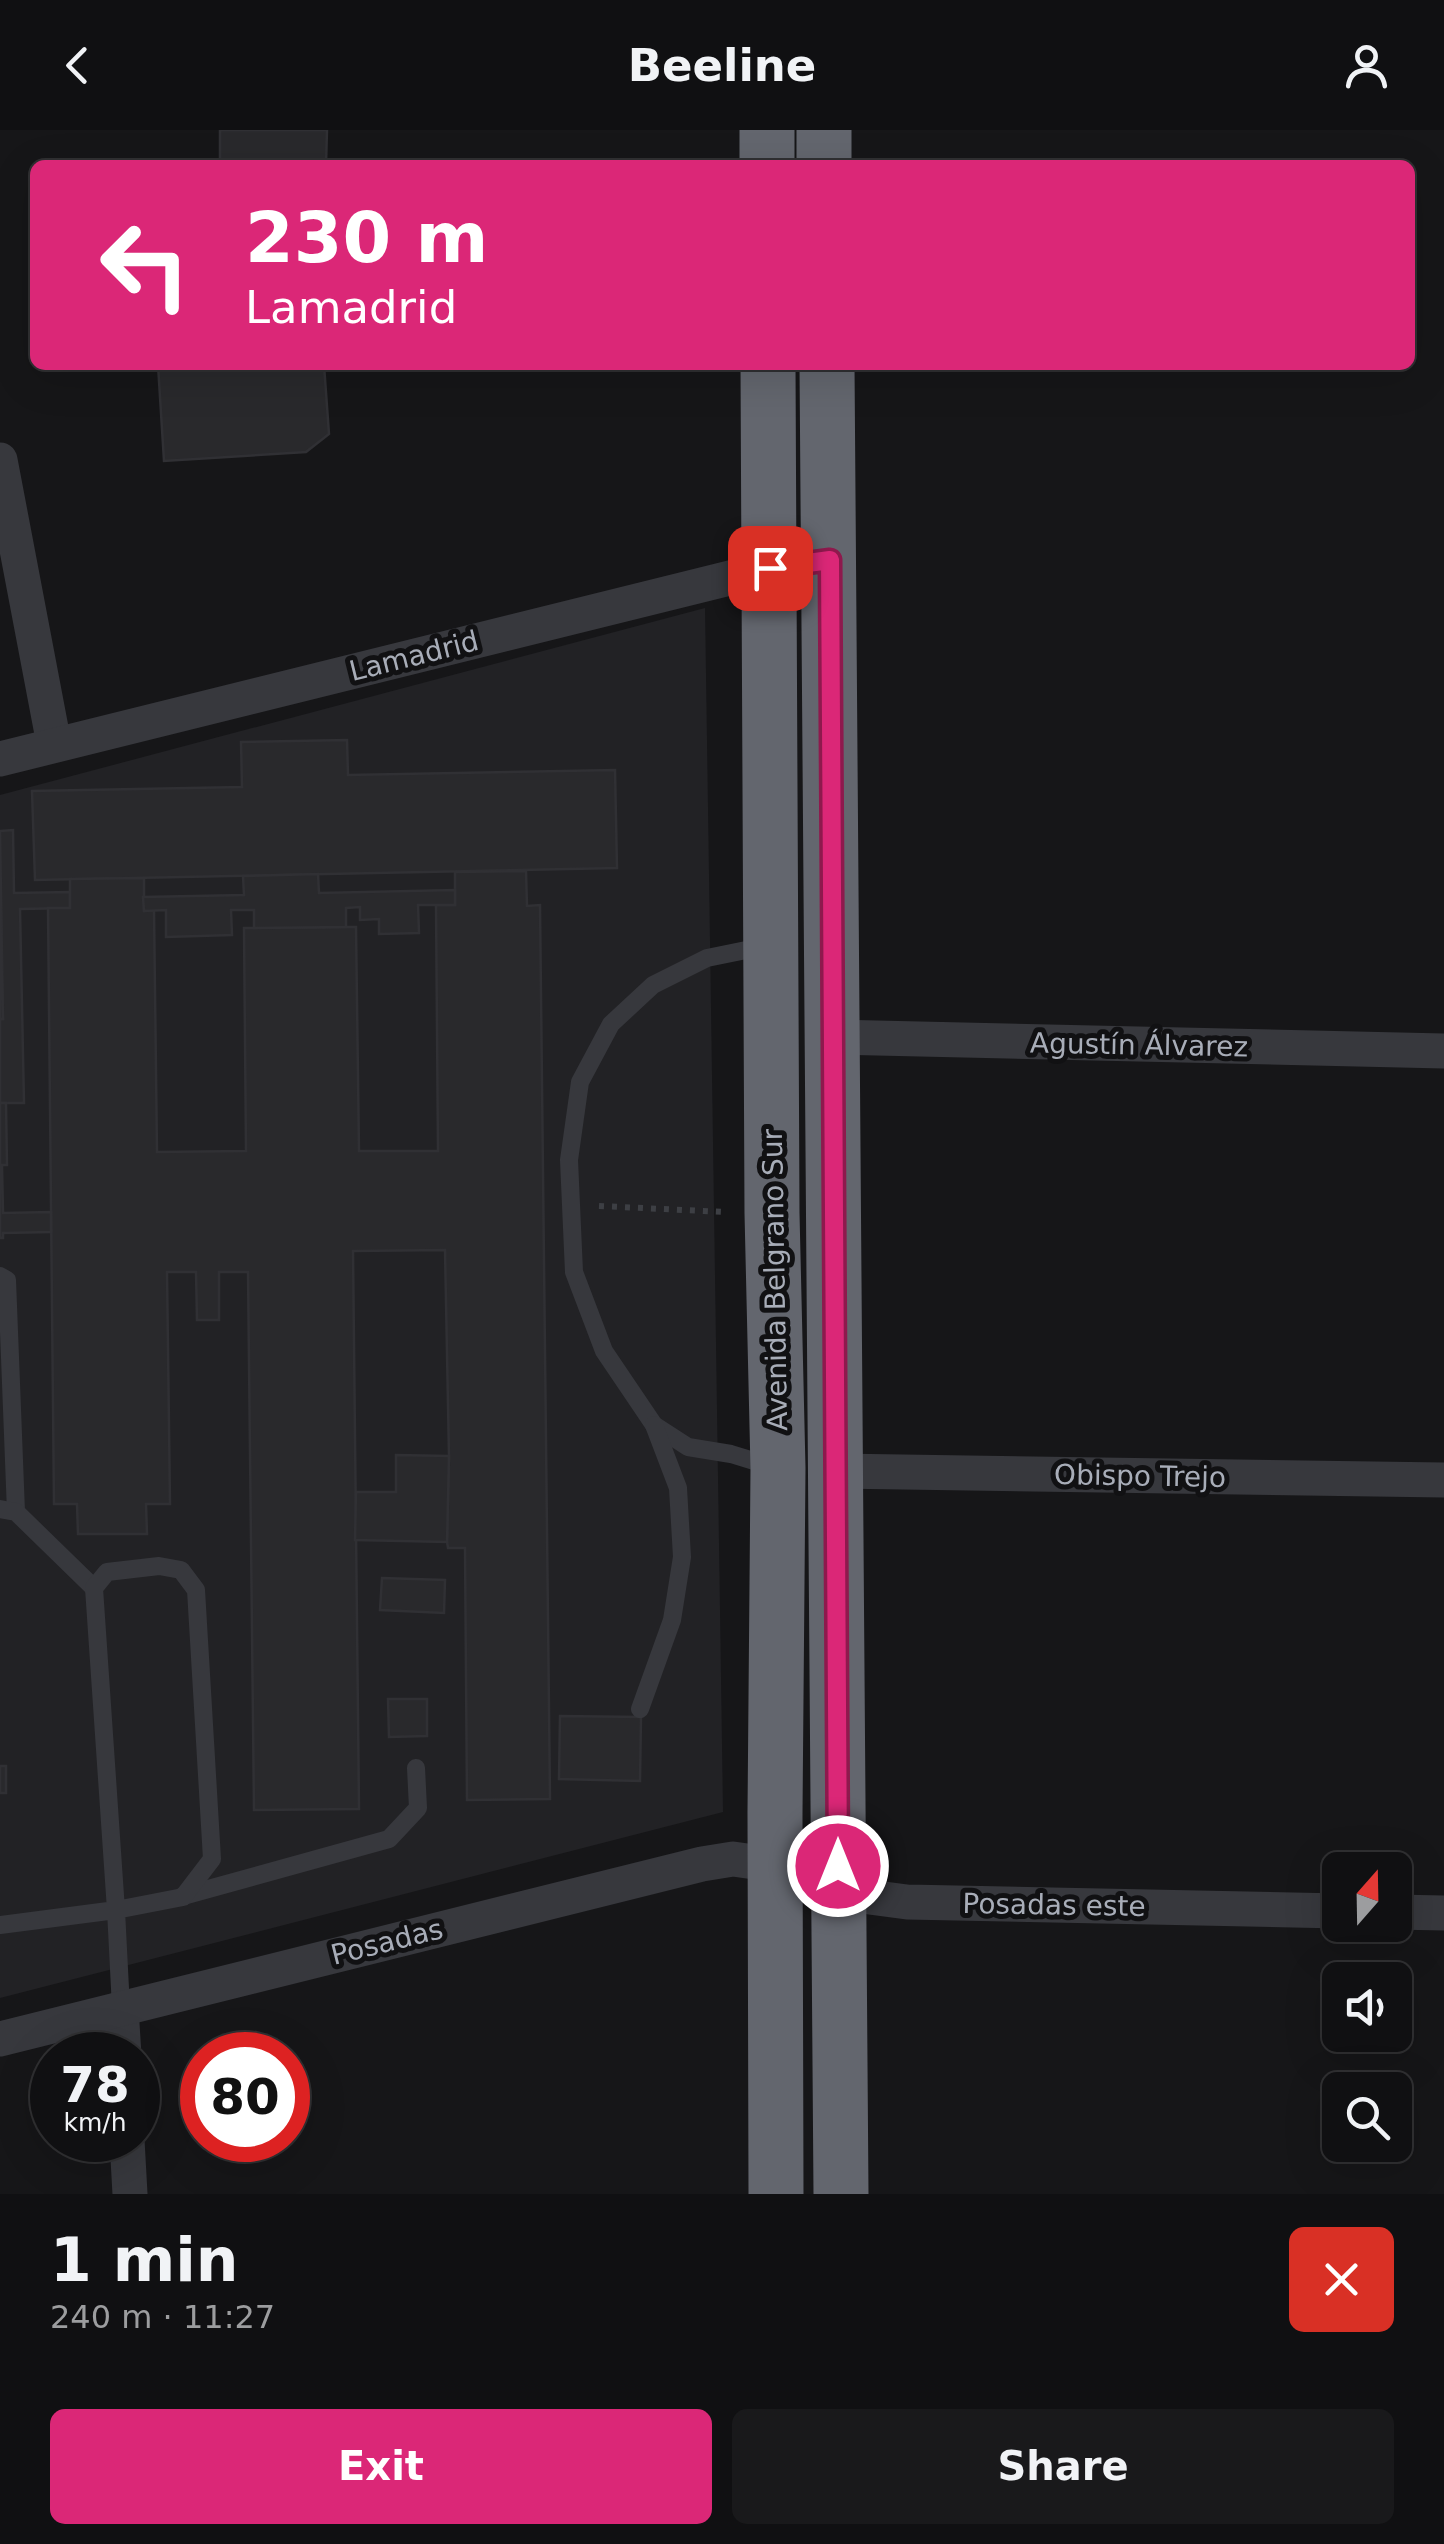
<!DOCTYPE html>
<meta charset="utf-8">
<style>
:root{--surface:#101012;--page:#19191b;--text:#f1f3f6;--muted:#9c9d9f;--line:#303032;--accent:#db2777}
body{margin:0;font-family:"DejaVu Sans",sans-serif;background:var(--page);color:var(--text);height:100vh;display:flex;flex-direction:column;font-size:38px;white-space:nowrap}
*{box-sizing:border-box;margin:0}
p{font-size:32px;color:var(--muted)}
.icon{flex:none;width:55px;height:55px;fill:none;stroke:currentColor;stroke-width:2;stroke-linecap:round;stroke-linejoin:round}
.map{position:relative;height:2064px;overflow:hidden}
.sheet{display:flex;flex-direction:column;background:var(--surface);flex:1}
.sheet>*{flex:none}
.banner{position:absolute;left:30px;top:30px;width:1385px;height:210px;border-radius:15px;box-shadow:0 10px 40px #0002,0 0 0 2px var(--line);background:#db2777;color:#fff;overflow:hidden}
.needle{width:65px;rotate:20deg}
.fabs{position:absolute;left:1322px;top:1722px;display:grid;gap:20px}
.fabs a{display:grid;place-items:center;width:90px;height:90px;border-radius:15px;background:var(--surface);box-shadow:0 10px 40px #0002,0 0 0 2px var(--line);font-size:50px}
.speed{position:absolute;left:30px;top:1902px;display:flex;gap:20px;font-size:50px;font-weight:700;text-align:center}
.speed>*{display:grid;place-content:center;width:130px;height:130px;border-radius:50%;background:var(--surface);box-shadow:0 10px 40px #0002,0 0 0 2px var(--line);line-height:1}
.speed small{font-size:25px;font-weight:400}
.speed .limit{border:15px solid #d22;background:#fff;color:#111}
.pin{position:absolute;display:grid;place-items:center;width:85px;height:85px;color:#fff;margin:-42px;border-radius:20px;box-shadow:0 5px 15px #0006}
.me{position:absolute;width:110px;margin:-55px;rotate:0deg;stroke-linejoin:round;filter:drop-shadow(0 0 8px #0008)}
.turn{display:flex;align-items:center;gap:35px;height:210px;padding:0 50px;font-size:45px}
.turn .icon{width:130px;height:130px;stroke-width:2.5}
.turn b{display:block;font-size:70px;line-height:85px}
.round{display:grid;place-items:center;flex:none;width:105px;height:105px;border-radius:15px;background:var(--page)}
.headline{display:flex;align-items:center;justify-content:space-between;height:170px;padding:0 50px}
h1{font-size:60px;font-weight:700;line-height:75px}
.button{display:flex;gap:20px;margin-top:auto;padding:20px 50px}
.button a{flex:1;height:115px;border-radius:15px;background:var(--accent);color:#fff;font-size:40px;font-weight:700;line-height:115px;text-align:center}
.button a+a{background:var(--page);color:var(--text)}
header{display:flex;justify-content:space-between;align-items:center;height:130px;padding:0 50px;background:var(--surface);font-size:45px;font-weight:700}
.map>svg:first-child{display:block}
.built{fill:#222225}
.building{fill:#29292c;stroke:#303034;stroke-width:2.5}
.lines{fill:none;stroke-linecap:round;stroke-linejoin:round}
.path{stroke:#3d3f44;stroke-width:6;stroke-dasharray:5 8;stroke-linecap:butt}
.lane{stroke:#37383d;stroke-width:18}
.street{stroke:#37383d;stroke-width:35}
.highway{stroke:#63666e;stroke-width:55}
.route-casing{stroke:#8e194d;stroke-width:25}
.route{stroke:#db2777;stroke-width:18}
.labels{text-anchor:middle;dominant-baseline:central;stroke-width:10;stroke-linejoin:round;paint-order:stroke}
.street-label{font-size:28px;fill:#a8adb8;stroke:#111113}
</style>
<header><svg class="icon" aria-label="back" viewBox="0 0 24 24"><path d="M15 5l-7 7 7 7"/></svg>Beeline<svg class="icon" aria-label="person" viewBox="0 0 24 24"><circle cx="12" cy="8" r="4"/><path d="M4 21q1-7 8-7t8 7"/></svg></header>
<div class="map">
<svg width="1444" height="2064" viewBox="0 0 1444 2064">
<rect width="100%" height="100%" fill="#161618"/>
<polygon class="built" points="705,478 723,1682 0,1868 0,665"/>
<g class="building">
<polygon points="220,0 327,0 326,35 220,35"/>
<polygon points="158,235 324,235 329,304 306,322 164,331"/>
<polygon points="347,610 348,645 615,640 617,738 35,750 32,661 242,657 241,612"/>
<polygon points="13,700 14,763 70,762 70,778 20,779 24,973 0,973 0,889 3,889 0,701"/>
<polygon points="526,741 527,776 540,775 550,1669 467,1670 465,1418 448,1418 447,1412 449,1326 445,1120 353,1121 359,1679 254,1680 248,1142 219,1142 219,1190 197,1190 196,1142 167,1142 170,1374 146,1374 147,1404 78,1404 77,1374 54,1374 48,778 70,778 70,749 144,748 144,781 154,780 157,1022 246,1021 244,798 346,797 356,797 359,1021 438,1021 436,775 455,775 455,742"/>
<polygon points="318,744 319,763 455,760 455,775 418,775 419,803 379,804 379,789 360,790 360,777 346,778 346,797 254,798 254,780 231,780 232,805 166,807 166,780 144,781 143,767 244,765 243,746"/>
<polygon points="0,775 3,889 0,889"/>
<polygon points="0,973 6,973 7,1035 2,1035 3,1083 51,1082 51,1102 3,1103 3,1108 0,1108"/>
<polygon points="396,1325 449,1326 447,1412 355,1410 356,1362 396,1362"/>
<polygon points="382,1448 445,1450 444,1483 380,1480"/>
<polygon points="388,1569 427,1569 427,1606 389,1607"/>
<polygon points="560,1586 641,1587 640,1651 559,1649"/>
<rect x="0" y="1636" width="6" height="27"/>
</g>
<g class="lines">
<polyline class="path" points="599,1076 726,1082"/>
<g class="lane">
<polyline points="766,816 707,828 653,855 611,894 580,952 569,1030 574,1142 604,1221 654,1295 688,1317 731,1324 770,1336"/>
<polyline points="0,1146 7,1150 16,1382"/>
<polyline points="0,1379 16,1382 94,1458"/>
<polyline points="640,1579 672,1490 682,1427 678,1358 654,1295"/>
<polyline points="183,1766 389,1709 418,1678 416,1638"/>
<polyline points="0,1795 116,1780 183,1767 212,1729 196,1460 181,1440 159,1436 107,1442 94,1458 116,1780 121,1878"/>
</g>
<g class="street">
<polyline points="0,330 54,614"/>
<polyline points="0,629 770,438 830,431"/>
<polyline points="833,907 1444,921"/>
<polyline points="837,1341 1444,1350"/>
<polyline points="1395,1782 1444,1783"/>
<polyline points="121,1878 124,1925"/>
<polyline points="0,1909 702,1734 733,1729 775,1735 839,1763 907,1772 1340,1781"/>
<polyline points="127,2010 130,2064"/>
</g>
<g class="highway">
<polyline points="767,0 767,35"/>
<polyline points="824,0 824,35"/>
<polyline points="768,235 772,1083 778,1338 775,1683 776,2064"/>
<polyline points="827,235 841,2064"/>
</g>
</g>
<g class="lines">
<g class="route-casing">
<polyline id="route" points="770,438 830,430 838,1736"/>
</g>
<use href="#route" class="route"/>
</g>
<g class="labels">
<g class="street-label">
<text transform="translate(414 526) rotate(-14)">Lamadrid</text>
<text transform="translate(1139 915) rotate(1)">Agustín Álvarez</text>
<text transform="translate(775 1150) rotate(-91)">Avenida Belgrano Sur</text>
<text transform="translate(1140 1346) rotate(1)">Obispo Trejo</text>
<text transform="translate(1054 1775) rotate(1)">Posadas este</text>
<text transform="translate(387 1812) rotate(-14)">Posadas</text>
</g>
</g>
</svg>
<div class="fabs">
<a><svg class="needle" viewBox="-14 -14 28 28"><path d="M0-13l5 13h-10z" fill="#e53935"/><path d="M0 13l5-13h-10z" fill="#9c9d9f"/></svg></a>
<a><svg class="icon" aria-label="sound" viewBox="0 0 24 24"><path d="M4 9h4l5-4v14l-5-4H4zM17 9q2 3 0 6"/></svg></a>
<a><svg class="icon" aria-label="search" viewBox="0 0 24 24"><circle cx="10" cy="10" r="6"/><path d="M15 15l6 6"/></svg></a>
</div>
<div class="speed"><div>78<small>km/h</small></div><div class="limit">80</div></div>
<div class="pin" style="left:770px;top:438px;background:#d93025"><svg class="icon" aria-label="arrive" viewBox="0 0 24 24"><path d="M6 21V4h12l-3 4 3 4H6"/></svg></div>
<svg class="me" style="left:838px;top:1736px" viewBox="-20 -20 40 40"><circle r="17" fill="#db2777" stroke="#fff" stroke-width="3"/><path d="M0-11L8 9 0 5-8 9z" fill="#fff"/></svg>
<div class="banner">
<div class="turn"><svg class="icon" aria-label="left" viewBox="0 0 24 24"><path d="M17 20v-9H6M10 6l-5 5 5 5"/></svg><div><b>230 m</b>Lamadrid</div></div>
</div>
</div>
<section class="sheet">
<div class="headline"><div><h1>1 min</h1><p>240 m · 11:27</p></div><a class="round" style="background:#d93025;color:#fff"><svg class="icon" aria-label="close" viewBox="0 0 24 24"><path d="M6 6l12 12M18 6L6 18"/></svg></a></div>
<div class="button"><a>Exit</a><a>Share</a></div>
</section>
